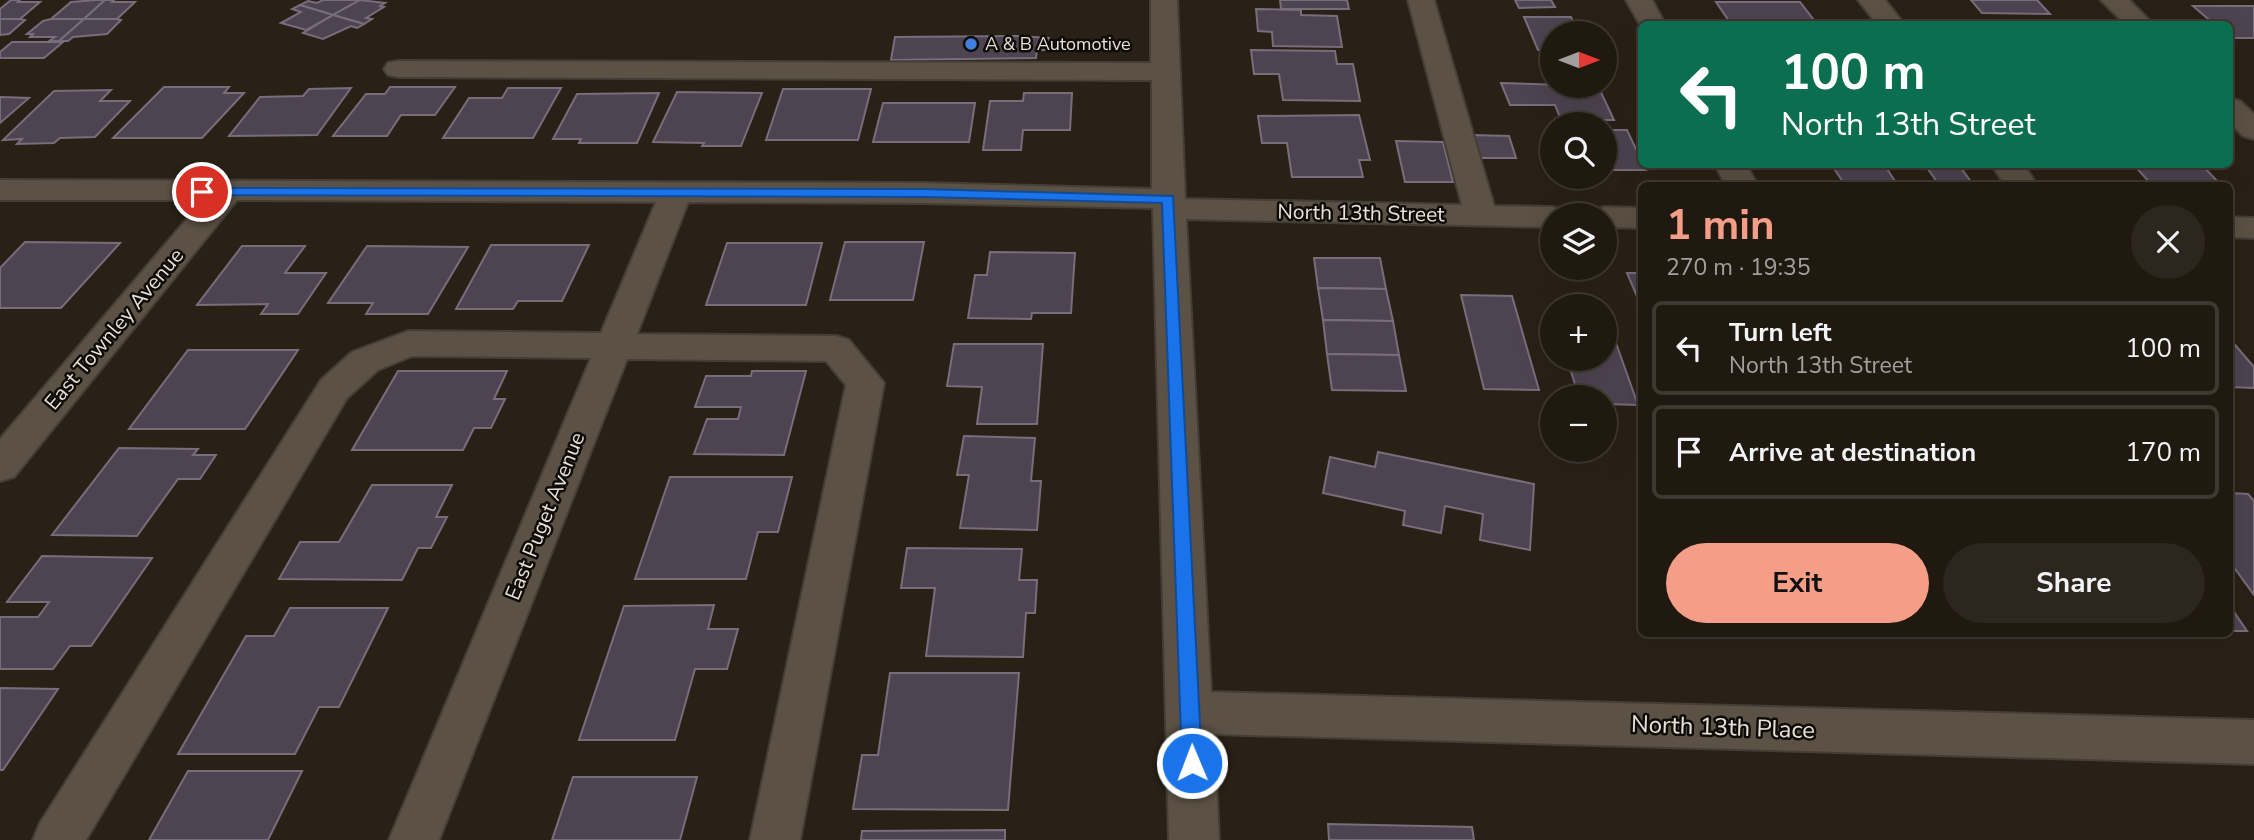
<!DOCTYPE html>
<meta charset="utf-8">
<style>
:root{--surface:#201910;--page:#2d261e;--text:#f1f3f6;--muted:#a2a09f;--line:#3d3830;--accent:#f49e88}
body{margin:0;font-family:"Nunito Sans",sans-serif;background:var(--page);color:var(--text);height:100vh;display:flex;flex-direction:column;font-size:26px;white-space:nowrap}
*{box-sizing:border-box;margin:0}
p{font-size:23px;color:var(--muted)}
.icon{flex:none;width:38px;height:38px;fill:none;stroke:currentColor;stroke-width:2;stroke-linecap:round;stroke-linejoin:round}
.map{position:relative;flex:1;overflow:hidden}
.sheet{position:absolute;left:1638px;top:182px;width:595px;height:455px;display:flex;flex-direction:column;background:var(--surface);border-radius:10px;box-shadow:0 7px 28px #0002,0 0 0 2px var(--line)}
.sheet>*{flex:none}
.guide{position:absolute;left:1638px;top:21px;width:595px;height:147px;border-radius:10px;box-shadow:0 7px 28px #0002,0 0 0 2px var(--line);background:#0b6e4f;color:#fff;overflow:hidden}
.needle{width:46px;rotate:90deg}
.fabs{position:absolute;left:1540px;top:21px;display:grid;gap:14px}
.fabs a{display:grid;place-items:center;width:77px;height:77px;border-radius:50%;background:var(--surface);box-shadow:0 7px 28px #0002,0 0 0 2px var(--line);font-size:35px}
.pin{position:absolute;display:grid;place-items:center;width:60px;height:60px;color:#fff;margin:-30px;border:4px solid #fff;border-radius:50%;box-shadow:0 2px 7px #0007}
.me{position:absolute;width:77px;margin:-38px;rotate:359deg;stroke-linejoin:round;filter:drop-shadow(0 0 5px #0008)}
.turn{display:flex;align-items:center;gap:24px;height:147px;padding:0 28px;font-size:32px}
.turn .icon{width:91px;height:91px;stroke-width:2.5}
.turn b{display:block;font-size:49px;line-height:60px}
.round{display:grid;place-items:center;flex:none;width:74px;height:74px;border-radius:37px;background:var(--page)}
.head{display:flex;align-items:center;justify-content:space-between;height:119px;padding:0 28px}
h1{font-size:42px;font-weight:700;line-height:52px;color:var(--accent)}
.primary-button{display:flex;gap:14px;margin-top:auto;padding:14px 28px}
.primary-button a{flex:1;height:80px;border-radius:42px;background:var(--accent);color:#111;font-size:28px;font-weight:700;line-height:80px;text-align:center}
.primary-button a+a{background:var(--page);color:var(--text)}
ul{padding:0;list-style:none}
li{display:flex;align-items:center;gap:21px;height:94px;margin:0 14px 10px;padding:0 14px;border:4px solid var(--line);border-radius:10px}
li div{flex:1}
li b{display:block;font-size:26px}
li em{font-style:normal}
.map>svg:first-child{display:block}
.building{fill:#4e4350;stroke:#786d7b;stroke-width:2}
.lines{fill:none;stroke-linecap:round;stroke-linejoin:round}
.minor-casing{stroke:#453e36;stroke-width:4}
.minor{fill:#5b5144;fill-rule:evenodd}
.route{fill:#1a73e8;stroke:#114b97;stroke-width:2}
.shop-dot{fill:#3f7fe0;stroke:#0f0c07;stroke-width:2.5}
.labels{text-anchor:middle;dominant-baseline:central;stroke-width:5;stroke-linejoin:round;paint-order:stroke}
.far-poi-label{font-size:18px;fill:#e7e1d9;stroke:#0f0c07;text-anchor:start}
.street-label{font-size:21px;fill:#e7e1d9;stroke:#0f0c07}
.near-street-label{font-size:24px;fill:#e7e1d9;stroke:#0f0c07}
</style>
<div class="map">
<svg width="2254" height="840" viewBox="0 0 2254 840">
<rect width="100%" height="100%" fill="#2a2116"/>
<g class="building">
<polygon points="11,0 20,0 18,2 40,2 20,19 0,19 0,9"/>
<polygon points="96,0 105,0 84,19 51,19 71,2"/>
<polygon points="105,0 114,0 112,2 135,2 117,19 84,19"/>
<polygon points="323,0 360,0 333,15 300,5 308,1 317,3"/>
<polygon points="360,0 385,3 380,6 384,7 366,18 372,19 364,24 333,15"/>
<polygon points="1280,0 1347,0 1349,9 1281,9"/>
<polygon points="1515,0 1551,0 1555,7 1519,8"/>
<polygon points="1971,0 2037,0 2050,14 1982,13"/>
<polygon points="1716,2 1800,2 1817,24 1731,24"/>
<polygon points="300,5 333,15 306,30 281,23 301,12 292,9"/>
<polygon points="2193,6 2254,6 2254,38 2230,38 2230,24 2214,24"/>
<polygon points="1256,9 1301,10 1301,15 1337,16 1342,47 1273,46 1272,32 1258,31"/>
<polygon points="333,15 364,24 357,28 351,26 323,39 303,33"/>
<polygon points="1524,17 1571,17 1578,33 1552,33 1552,50 1538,50"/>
<polygon points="0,19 20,19 25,20 9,34 0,35"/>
<polygon points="51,19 84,19 59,41 49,41 55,37 30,37 33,34 27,34 43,21"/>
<polygon points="84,19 117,19 121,20 107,34 73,37 68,41 59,41"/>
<polygon points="1016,36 1049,38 1047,50 1037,50 1036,58 891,60 895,37"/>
<polygon points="12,42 63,42 44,58 0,58 0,52"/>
<polygon points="1251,50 1335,51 1337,64 1353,64 1360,101 1283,100 1279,74 1254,74"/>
<polygon points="1501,83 1598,86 1614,120 1561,120 1555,105 1510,105"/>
<polygon points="164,87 229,87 224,93 244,93 202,138 113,138"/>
<polygon points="390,87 455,87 435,115 401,115 387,136 333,136 366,94 385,94"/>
<polygon points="351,88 317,135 229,136 260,97 303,96 309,89"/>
<polygon points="508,88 561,88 533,138 443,138 469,98 502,98"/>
<polygon points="783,89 871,89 858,140 766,140"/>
<polygon points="111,90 100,101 130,101 95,137 60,138 54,143 17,144 22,139 3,140 54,91"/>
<polygon points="677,92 762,93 741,146 702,146 704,143 653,142"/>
<polygon points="659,93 637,143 579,143 581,139 553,139 577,94"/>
<polygon points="1024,93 1072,93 1070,130 1023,130 1021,150 983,150 990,101 1023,101"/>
<polygon points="0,97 29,98 0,123"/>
<polygon points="883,103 975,103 969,142 873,142"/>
<polygon points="1359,115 1370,160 1359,160 1363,177 1292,177 1287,143 1262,143 1258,116"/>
<polygon points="1605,130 1627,130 1646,170 1605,170"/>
<polygon points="1472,135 1509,136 1516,158 1479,158"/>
<polygon points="1396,141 1443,142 1453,182 1405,182"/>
<polygon points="1831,164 1884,164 1898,186 1845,185"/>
<polygon points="2133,164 2201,164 2220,184 2150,183"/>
<polygon points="1925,165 1959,165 1974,186 1940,186"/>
<polygon points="25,242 120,243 61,308 0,308 0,268"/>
<polygon points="845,242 924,242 913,300 830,300"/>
<polygon points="727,243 822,243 806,305 706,305"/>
<polygon points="491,245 589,245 562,301 518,301 513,309 456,309"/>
<polygon points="242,246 305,246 285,273 326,273 298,314 261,314 268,304 197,305"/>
<polygon points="367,246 468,247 428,314 366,314 373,303 328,303"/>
<polygon points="990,252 1075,253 1071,313 1032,313 1031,319 968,318 975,275 987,275"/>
<polygon points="1314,258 1380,258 1386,289 1318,288"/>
<polygon points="1627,273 1642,273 1642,308"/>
<polygon points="1318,288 1386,289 1393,321 1323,320"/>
<polygon points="1461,295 1512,296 1539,390 1484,389"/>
<polygon points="1605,312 1638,405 1605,404 1605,397 1579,397 1567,359 1605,359"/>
<polygon points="1323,320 1393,321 1399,355 1327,354"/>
<polygon points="2230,339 2254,367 2254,388 2230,387"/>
<polygon points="954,344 1043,344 1037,424 977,424 982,387 947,386"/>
<polygon points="188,350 298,350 245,429 129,429"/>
<polygon points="1327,354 1399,355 1406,391 1332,390"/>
<polygon points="398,371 507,371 494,399 505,399 491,428 474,428 463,450 352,450"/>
<polygon points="752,371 806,371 784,455 694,454 707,419 738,419 741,407 695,407 706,376 751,376"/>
<polygon points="964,436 1035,438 1031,481 1041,481 1037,530 960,528 969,475 957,475"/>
<polygon points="119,448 198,449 193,455 216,455 200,479 178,479 137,536 52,535"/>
<polygon points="1378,452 1534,484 1530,550 1480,540 1483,514 1445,506 1441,533 1403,525 1405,511 1323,493 1330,457 1375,467"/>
<polygon points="670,477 792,477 778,532 758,532 746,579 635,579"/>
<polygon points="372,485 452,485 436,517 447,517 431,548 418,548 402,580 279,579 300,542 339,542"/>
<polygon points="2230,493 2248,494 2254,501 2254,595 2230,562"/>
<polygon points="907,548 1022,549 1019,580 1037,580 1035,613 1026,613 1023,657 926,656 935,588 901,588"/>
<polygon points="42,556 152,558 91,646 70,646 53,669 0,669 0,617 38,617 49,602 7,602"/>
<polygon points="714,605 708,629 738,629 727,669 695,669 675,740 579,740 624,606"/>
<polygon points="2230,606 2247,631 2230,631"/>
<polygon points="290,608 388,608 339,707 319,707 295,754 178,754 246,636 274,636"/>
<polygon points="890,673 1019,673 1008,810 853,809 862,755 878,755"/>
<polygon points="0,688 58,689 3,770 0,770"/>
<polygon points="188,771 302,771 268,840 149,840"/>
<polygon points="573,777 697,777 680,840 552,840"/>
<polygon points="1328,824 1472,827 1474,840 1329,840"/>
<polygon points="1005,830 1005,840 861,840 862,831"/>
</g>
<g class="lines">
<g class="minor-casing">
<g id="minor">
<polygon points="1151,0 1177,0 1185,199 1462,205 1408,0 1434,0 1494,206 1552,207 1564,210 1567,215 1552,215 1552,227 1186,219 1211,692 2254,720 2254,764 1214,734 1219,840 1169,840 1153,208 924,203 688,202 637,334 836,336 849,340 884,383 800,840 750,840 846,385 826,361 627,359 439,840 389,840 591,358 412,356 378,370 347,398 86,840 33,840 40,823 321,380 352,352 408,331 601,333 656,202 237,200 14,477 0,481 0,439 203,200 0,200 0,180 924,183 1152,189 1152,80 398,77 388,75 384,69 388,63 398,61 1151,63"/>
<polygon points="1626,0 1652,0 1665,24 1642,24 1642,28"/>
<polygon points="1858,0 1885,0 1904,24 1877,24"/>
<polygon points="2101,0 2129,0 2153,24 2125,24"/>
<polygon points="2230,98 2240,101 2254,114 2254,139 2243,136 2230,123"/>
<polygon points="1715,164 1746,164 1758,186 1726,186"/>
<polygon points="1991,164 2023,164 2038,186 2006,186"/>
<polygon points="1605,207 1642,208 1642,228 1605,227 1605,215 1590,215 1593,210"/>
<polygon points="2230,217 2254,218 2254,238 2230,237"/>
</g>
</g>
<use href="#minor" class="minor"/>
</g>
<polygon class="route" points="202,188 924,189 1173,196 1202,763 1200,770 1192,773 1185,770 1182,763 1162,203 924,197 197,195 195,192"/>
<circle class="shop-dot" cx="971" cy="44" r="7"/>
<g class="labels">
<g class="far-poi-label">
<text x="985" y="44">A &amp; B Automotive</text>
</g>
<g class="street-label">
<text transform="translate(1361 213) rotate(1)">North 13th Street</text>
<text transform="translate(114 329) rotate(-50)">East Townley Avenue</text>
<text transform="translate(545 516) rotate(-68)">East Puget Avenue</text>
</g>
<g class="near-street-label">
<text transform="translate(1723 727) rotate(2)">North 13th Place</text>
</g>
</g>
</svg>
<div class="fabs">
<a><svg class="needle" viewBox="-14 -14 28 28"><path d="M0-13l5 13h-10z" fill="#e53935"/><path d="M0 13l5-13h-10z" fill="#a2a09f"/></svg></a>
<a><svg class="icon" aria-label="search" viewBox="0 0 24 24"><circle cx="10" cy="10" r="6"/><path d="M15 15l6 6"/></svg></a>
<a><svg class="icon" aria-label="layers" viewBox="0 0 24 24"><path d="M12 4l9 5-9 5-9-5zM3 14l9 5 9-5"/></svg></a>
<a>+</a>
<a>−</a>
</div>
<div class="pin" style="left:202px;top:192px;background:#d93025"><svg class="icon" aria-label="arrive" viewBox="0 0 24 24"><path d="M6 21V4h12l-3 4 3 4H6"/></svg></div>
<svg class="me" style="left:1192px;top:763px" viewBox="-20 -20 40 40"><circle r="17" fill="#1a73e8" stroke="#fff" stroke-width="3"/><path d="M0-11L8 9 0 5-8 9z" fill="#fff"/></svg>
<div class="guide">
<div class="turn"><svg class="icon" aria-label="left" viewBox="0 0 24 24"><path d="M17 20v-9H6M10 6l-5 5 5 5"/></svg><div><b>100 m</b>North 13th Street</div></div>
</div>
<section class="sheet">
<div class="head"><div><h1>1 min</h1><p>270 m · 19:35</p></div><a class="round"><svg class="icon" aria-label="close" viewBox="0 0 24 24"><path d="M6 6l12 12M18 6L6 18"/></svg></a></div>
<ul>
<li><svg class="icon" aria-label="left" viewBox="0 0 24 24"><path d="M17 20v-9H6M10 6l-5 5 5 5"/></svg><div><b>Turn left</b><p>North 13th Street</p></div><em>100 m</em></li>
<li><svg class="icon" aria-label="arrive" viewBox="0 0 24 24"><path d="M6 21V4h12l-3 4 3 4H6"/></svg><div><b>Arrive at destination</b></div><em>170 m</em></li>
</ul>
<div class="primary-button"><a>Exit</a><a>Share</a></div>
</section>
</div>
